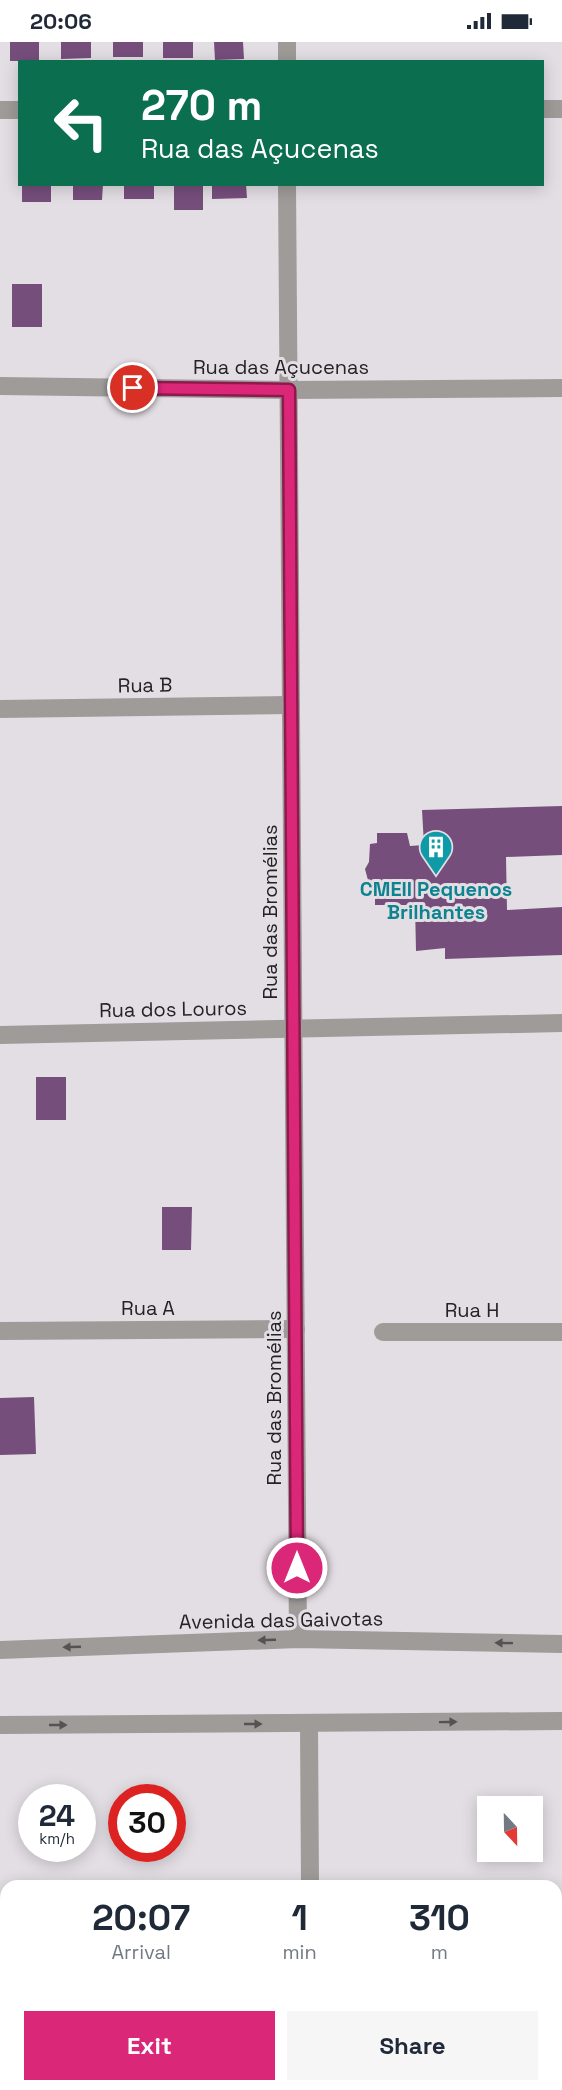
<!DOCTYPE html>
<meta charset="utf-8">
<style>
:root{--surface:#fff;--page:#f6f6f7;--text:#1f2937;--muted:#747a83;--accent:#db2777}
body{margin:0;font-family:"Space Grotesk",sans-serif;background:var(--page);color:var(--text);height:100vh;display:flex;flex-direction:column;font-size:22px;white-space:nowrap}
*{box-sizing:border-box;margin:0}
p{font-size:20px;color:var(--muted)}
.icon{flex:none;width:33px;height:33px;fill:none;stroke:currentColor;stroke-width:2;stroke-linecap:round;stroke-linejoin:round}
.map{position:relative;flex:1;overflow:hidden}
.sheet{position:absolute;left:0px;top:1838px;width:562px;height:212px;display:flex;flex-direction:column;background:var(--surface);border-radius:18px 18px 0 0;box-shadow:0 3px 15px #0003}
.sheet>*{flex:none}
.guide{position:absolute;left:18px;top:18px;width:526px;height:126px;border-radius:0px;box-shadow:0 3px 15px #0003;background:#0b6e4f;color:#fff;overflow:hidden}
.needle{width:39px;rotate:158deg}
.tools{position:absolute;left:477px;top:1754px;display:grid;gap:12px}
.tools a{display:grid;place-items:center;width:66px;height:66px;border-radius:0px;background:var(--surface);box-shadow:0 3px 15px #0003;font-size:30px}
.speed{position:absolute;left:18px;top:1742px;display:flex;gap:12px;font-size:30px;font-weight:700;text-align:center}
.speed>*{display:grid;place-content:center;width:78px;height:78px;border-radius:50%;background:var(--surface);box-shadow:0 3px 15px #0003;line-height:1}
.speed small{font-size:15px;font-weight:400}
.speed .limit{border:9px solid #d22;background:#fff;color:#111}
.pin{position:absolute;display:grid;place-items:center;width:51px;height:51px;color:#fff;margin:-26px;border:3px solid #fff;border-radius:50%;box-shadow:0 2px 6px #0007}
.me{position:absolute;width:66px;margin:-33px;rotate:0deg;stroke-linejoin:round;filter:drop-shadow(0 0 4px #0008)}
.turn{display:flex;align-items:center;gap:21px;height:126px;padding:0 24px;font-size:27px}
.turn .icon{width:78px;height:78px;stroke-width:2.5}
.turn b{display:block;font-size:42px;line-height:51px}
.eta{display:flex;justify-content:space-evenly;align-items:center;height:102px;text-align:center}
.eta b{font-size:36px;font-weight:600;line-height:42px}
.button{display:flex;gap:12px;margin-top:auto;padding:12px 24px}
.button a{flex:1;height:69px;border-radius:0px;background:var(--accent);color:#fff;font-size:24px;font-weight:600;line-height:69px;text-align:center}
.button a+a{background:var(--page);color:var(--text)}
.status{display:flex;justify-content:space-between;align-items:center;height:42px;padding:0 30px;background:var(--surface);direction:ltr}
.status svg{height:16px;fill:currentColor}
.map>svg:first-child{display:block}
.building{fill:#764e7c}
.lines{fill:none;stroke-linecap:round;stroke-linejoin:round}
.minor{stroke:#9e9b99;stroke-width:18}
.oneway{fill:#555253}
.route-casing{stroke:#8e194d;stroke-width:15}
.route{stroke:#db2777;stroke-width:10}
.labels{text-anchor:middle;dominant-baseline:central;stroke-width:6;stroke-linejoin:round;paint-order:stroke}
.street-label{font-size:20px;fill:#242224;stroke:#e3dee4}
.culture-label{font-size:20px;font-weight:bold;fill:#0d838f;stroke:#e3dee4}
</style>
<div class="status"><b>20:06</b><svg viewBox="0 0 49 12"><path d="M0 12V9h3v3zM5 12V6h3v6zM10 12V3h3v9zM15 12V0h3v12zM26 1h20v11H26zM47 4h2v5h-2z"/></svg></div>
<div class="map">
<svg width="562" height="2048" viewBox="0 0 562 2048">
<rect width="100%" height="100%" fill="#e3dee4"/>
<g class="building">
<rect x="10" y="0" width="29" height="19"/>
<polygon points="61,0 91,0 91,16 61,17"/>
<rect x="113" y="0" width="30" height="15"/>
<rect x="163" y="0" width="30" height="16"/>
<polygon points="214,0 243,0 244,17 215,18"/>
<rect x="22" y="142" width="29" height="18"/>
<polygon points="73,142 103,142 102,158 73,158"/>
<rect x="124" y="142" width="30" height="15"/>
<rect x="174" y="142" width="29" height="26"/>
<polygon points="212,142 246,142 247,156 212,157"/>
<rect x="12" y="242" width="30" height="43"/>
<polygon points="562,764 562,813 506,815 507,868 562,865 562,913 445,917 445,906 416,909 415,863 375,863 375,842 369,842 365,827 369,820 370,802 377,801 377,791 407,791 410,804 424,803 422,768"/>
<rect x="36" y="1035" width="30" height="43"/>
<polygon points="162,1165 192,1165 191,1208 162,1208"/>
<polygon points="34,1355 36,1412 0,1413 0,1356"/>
</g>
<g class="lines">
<g class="minor">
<polyline points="287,0 287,20"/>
<polyline points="543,67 562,67"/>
<polyline points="0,68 20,68"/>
<polyline points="287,142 298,1597"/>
<polyline points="0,344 289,348 562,346"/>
<polyline points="0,667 291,663"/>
<polyline points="0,993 562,981"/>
<polyline points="0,1289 296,1287"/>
<polyline points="383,1290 562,1290"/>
<polyline points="0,1608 298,1597 562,1602"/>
<polyline points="309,1681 310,1844"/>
<polyline points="0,1683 562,1679"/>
<polyline points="556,1991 562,1991"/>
<polyline points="312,2043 312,2048"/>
</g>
</g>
<defs><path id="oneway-solid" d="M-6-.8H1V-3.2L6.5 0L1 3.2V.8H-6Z" transform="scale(1.5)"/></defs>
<g class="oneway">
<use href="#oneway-solid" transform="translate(267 1598) rotate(178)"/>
<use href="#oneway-solid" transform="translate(504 1601) rotate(-179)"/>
<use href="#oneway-solid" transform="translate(72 1605) rotate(178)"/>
<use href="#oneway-solid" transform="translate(448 1680) rotate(-1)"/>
<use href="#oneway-solid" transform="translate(253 1682)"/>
<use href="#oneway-solid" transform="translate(58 1683)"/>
</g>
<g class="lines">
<g class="route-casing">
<polyline id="route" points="133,346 289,348 297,1526"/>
</g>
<use href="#route" class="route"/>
</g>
<defs>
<g id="building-pin" transform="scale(1.725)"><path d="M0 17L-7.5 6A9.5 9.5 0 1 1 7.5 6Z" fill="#0f9aa8" stroke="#e3dee4"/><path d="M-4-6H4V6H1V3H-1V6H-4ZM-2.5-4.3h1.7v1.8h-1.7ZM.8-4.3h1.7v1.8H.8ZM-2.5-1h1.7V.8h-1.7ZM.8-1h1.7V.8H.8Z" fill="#fff"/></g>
</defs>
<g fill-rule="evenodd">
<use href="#building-pin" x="436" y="805"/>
</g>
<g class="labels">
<g class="street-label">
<text x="281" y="325">Rua das Açucenas</text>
<text transform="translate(145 643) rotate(-1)">Rua B</text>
<text transform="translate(270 870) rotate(-90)">Rua das Bromélias</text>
<text transform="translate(173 967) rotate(-1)">Rua dos Louros</text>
<text x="148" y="1266">Rua A</text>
<text x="472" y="1268">Rua H</text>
<text transform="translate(274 1356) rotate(-90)">Rua das Bromélias</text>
<text transform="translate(281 1578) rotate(-1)">Avenida das Gaivotas</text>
</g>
<g class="culture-label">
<text x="436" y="847">CMEII Pequenos<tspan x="436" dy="23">Brilhantes</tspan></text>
</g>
</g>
</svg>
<div class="tools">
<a><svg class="needle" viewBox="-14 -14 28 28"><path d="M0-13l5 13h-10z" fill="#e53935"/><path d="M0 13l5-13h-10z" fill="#747a83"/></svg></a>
</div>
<div class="speed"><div>24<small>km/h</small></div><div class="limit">30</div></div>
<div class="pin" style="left:133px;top:346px;background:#d93025"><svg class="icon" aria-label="arrive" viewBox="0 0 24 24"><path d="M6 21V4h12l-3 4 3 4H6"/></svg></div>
<svg class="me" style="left:297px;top:1526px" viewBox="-20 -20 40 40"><circle r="17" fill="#db2777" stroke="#fff" stroke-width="3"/><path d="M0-11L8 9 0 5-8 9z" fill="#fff"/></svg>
<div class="guide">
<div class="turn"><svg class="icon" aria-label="left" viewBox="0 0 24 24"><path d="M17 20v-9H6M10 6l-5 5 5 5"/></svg><div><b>270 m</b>Rua das Açucenas</div></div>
</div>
<section class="sheet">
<div class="eta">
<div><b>20:07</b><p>Arrival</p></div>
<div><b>1</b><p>min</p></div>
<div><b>310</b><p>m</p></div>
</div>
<div class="button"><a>Exit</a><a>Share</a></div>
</section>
</div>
